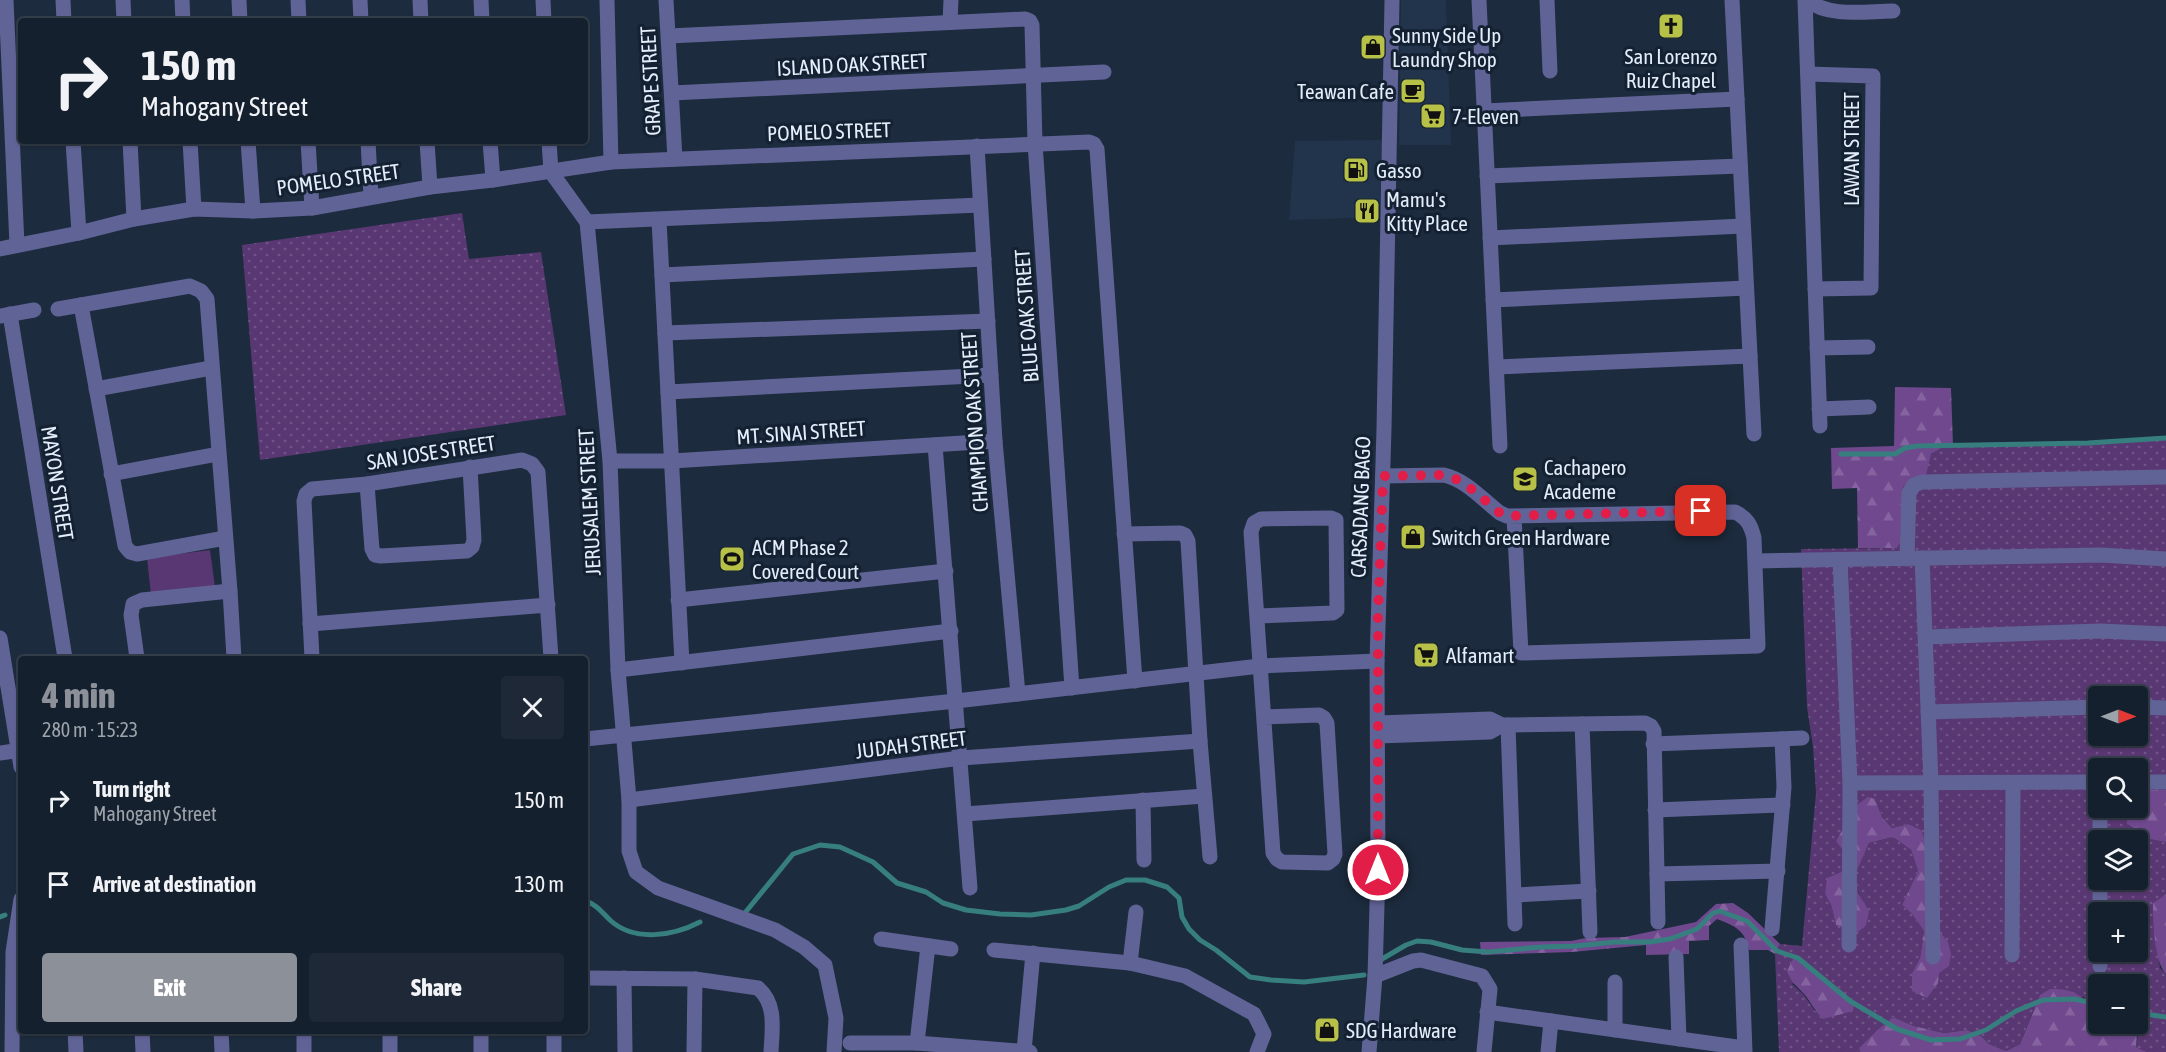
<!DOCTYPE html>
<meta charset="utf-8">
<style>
:root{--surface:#15202e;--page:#1e2836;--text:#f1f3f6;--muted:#9da3aa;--line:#343e4a;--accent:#8c9099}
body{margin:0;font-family:"Asap Condensed",sans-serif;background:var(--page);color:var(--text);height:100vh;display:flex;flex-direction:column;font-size:22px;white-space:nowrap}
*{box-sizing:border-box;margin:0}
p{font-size:20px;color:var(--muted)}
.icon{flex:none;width:33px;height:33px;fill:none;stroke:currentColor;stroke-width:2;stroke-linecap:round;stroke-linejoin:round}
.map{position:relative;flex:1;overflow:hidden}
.side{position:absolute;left:18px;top:656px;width:570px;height:378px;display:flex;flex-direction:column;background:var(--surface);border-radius:6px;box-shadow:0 2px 4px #0004,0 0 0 2px var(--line)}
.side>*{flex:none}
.top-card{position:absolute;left:18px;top:18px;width:570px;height:126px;border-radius:6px;box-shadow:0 2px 4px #0004,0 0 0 2px var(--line);background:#15202e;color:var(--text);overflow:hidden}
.needle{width:39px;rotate:90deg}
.buttons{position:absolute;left:2088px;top:686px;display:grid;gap:12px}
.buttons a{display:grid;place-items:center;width:60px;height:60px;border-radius:6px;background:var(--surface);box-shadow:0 2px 4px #0004,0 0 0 2px var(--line);font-size:30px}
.pin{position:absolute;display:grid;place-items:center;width:51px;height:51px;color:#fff;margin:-26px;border-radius:12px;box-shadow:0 3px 9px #0006}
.me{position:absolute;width:66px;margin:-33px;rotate:0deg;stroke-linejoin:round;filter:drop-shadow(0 0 4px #0008)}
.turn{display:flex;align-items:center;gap:21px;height:126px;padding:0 24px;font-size:27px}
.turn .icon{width:78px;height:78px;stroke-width:2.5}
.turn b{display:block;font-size:42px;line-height:51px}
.round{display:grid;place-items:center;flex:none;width:63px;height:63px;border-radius:6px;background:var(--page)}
.headline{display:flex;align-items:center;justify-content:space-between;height:102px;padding:0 24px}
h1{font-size:36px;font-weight:800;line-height:45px;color:var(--accent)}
.action{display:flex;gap:12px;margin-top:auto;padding:12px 24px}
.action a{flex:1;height:69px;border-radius:6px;background:var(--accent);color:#fff;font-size:24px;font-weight:800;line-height:69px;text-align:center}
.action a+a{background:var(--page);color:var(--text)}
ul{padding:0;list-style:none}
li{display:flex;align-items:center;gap:18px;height:84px;padding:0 24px}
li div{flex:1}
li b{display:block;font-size:22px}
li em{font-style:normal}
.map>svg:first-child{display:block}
.built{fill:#21344b}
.grass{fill:url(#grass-dots);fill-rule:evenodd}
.forest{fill:url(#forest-firs)}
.garden{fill:#593772}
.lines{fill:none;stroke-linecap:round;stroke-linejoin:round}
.stream{stroke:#377e7f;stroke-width:5}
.minor{stroke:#606395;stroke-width:15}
.tertiary{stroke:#606395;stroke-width:15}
.route{stroke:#e11d48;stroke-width:10;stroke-dasharray:0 18}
.labels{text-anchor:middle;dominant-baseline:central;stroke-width:6;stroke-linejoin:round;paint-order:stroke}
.poi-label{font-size:21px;fill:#e4eefa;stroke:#132132;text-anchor:start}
.street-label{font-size:21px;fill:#e4eefa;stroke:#132132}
</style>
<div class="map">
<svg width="2166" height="1052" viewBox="0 0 2166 1052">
<defs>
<pattern id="grass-dots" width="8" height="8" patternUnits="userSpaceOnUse" patternTransform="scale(1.5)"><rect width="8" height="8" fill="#593772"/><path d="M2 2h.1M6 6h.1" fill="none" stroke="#715487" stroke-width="1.8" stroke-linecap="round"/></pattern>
<pattern id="forest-firs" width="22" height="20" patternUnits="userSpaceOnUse" patternTransform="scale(1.5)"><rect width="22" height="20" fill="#70488e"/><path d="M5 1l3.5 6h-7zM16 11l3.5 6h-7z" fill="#84639f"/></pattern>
</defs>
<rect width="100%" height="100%" fill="#1c2b3d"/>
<g class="built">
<polygon points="1401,0 1446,0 1451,145 1399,145"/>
<polygon points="1382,140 1380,217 1289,220 1295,141"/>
</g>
<g class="grass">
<polygon points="462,213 469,259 541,252 566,415 260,460 242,245"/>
<path d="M2166 438V790H2138V768H2098V807H2127L2128 825 2149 839 2166 842V894L2153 903 2160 968 2166 974V1052H2147L2136 1047 2142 1009 2138 1008V984H2098V1010L2090 1008 2084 997 2034 1009 2020 1044 2006 1051 1989 1044 1981 1036 1967 1030 1944 1033 1914 1026 1893 1017 1877 1030 1859 1048 1860 1052H1779L1775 954 1780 944 1802 946 1816 793 1813 747 1807 707 1801 549 1897 548 1900 543 1903 487 1931 454 1945 446 2088 443ZM2098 696H2138V735H2098ZM1875 799 1882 817 1892 828 1908 824 1929 872 1939 931 1938 983 1912 973 1920 958 1924 931 1912 914 1902 905 1918 871 1911 850 1893 837 1869 843C1855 876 1848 877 1868 911L1836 925 1831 905 1825 894 1844 871 1843 850 1854 833 1858 819 1857 805ZM2098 840H2138V879H2098ZM2098 912H2138V951H2098ZM1791 983 1850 1001 1854 1004 1815 1011 1804 995Z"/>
</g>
<g class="forest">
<polygon points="1895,387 1951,388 1953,446 1945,446 1931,454 1926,475 1911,480 1903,487 1900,543 1897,548 1858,548 1857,488 1832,489 1831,448 1894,446"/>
<polygon points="2138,790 2166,790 2166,842 2149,839 2127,824 2127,807 2138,807"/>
<polygon points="1868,797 1875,799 1882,817 1892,828 1908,824 1921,830 1928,848 1929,872 1940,885 1938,910 1939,931 1948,942 1951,954 1949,966 1939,973 1938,983 1927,998 1912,991 1912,973 1920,958 1924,931 1912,914 1902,905 1918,871 1911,850 1893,837 1869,843 1855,875 1858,893 1869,911 1866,925 1858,932 1836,925 1831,905 1825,894 1827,878 1844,871 1843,850 1836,841 1843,829 1854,833 1857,819 1857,805"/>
<path d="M2166 894V974C2154 962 2153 920 2153 903Z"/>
<path d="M1733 903 1748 913 1780 944 1775 954 1768 950H1749C1745 930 1735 926 1717 919L1709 926V940L1689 941V954L1646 955V945L1572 952 1481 955 1480 942 1571 941 1586 938 1625 937 1696 922 1716 904Z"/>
<path d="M1794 957 1854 1004 1853 1011 1823 1019C1815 1011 1811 1003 1805 995 1797 986 1791 983 1787 971Z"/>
<path d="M2050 989C2068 989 2080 991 2090 1008L2098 1010V1023H2138V1008L2142 1009 2145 1024 2137 1035 2136 1047 2147 1052H1860L1859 1048 1877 1030 1893 1017 1914 1026 1944 1033 1967 1030 1981 1036 1989 1044 2006 1051 2020 1044 2040 995Z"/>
</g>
<polygon class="garden" points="210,550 215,587 151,595 147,558"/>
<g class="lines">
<g class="stream">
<polyline points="1841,454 1895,454 1905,448 1917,446 2088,443 2166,438"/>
<path d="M585 901C598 905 601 912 611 921 635 942 673 936 700 922"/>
<polyline points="744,914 793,854 820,845 840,847 873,862 897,883 926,892 943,903 966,910 1000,914 1031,915 1066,910 1079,906 1109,887 1126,880 1145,880 1167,887 1179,898 1182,917 1189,929 1200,940 1216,950 1250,977 1271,980 1304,982 1364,975"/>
<polyline points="0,917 5,915"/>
<polyline points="1382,959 1406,945 1417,941 1431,942 1462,950 1488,952 1541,947 1576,946 1615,942 1649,942 1670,939 1697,929 1713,913 1719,911 1747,921 1777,951 1798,958 1850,1001 1897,1029 1931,1040 1960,1039 1986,1030 2016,1011 2043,1000 2074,999 2098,1004"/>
<polyline points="2138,1013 2166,1017"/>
</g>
<g class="minor">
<polyline points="6,0 17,245"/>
<polyline points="63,0 64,21"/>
<polyline points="123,0 124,21"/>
<polyline points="182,0 183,21"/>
<polyline points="239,0 240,21"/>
<polyline points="298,0 299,21"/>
<polyline points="360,0 361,21"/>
<polyline points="420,0 421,21"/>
<polyline points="481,0 482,21"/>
<polyline points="607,0 611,162"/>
<polyline points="666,0 675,159"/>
<polyline points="1479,0 1500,446"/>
<polyline points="1547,0 1550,71"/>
<polyline points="1732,0 1754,434"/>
<polyline points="1805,0 1820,426"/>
<path d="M1807 0C1830 18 1866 11 1893 11"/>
<polyline points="950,22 951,0"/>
<polyline points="669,36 1025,19 1030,21 1032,25 1035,143 1072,688"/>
<polyline points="1808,74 1873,76 1871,288 1815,289"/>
<polyline points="672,93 1104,72"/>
<polyline points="1484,111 1737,99"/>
<polyline points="73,141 79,233"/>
<polyline points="130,141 134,219"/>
<polyline points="190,141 194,209"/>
<polyline points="248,141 253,211"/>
<polyline points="308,141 312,208"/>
<polyline points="368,141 371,197"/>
<polyline points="427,141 430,187"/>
<polyline points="490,141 493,180"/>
<polyline points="977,146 995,441 1018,694"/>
<polyline points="1487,176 1740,166"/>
<polyline points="659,220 682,663"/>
<polyline points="587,222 980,205"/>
<polyline points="1490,238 1743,226"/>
<polyline points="0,249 79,233 134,219 194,209 253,211 312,208 430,187 493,180 611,162 1089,142 1094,144 1097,149 1135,681"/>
<polyline points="662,275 984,259"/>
<polyline points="1493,300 1746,288"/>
<polyline points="81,305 125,546 130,552 137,554 225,538"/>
<polyline points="58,309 190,286 201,291 207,299 230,591 234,658"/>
<polyline points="10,314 65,658"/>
<polyline points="0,316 34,310"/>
<polyline points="665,333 988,321"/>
<polyline points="1817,348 1868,347"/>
<polyline points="1497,367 1750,356"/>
<polyline points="96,389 211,368"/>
<polyline points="668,392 991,375"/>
<polyline points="1819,409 1869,407"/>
<polyline points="935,445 970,888"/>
<polyline points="610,461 672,461 995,441"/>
<polyline points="111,474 218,454"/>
<path d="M1383 476 1444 475C1466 480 1482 499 1500 513L1507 516 1735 512C1747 518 1751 525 1754 538L1758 646 1521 653 1514 516"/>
<polyline points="367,484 372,549 375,555 381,556 467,551 472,547 474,540 470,467"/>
<polyline points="1124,534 1180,533 1185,535 1188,541 1200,741 1210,857"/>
<polyline points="1922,558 1931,783 1933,957"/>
<polyline points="1907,559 1909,493 1914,485 1922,482 2166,477"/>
<polyline points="1840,560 1850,783 1849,945"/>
<polyline points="1756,561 2101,555 2166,559"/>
<polyline points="678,600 946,571"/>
<path d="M1257 616 1333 613 1337 610 1336 520 1331 518 1261 519 1254 523 1251 532C1258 639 1266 746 1273 853L1277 859 1282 862 1328 863 1333 859 1335 854 1327 723 1324 718 1319 715 1264 717"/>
<polyline points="310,624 548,605"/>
<polyline points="1926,637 2100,631 2166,634"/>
<polyline points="0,638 21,767"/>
<polyline points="137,658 131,615 133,604 142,600 230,591"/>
<polyline points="312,658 304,501 306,494 312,489 367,484 522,460 532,464 538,472 551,658"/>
<polyline points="618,670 951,631"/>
<polyline points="2138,707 2166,708"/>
<polyline points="1928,712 2098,707"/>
<polyline points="1378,723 1490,719 1502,725"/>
<polyline points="1582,724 1590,932"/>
<polyline points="1508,725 1515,924"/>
<polyline points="1378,736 1490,732 1502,725 1508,725 1645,723 1651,726 1654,731 1658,922"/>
<polyline points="585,739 956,701 1260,666 1377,661"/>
<polyline points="1653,744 1802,738"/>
<polyline points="0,753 21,750"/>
<polyline points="2138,782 2166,782"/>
<polyline points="1850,783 2098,782"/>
<polyline points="629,800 961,758 1200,741"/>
<polyline points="1143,800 1144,860"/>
<polyline points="1655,810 1783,805"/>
<polyline points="965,814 1204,796"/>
<polyline points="2100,840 2100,807"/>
<polyline points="1657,874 1778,871"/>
<polyline points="1515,895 1589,891"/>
<polyline points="2100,912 2100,879"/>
<polyline points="1772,929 1784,787 1782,739"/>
<polyline points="881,939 951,949"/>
<polyline points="1741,945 1745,1052"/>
<polyline points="994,950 1130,963 1185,976 1254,1014 1264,1034 1257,1052"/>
<polyline points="2012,955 2013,783"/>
<polyline points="1676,957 1679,1039"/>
<polyline points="1130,963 1136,912"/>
<polyline points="2100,966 2100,951"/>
<polyline points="1375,976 1413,961 1421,960 1482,976 1490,989 1484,1052"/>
<path d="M585 978 695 979 758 988C777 1004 772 1030 771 1052"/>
<polyline points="624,978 625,1052"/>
<polyline points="1615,982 1615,1030"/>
<polyline points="1487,1012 1744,1048"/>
<polyline points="75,1030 76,1052"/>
<polyline points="142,1030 143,1052"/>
<polyline points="221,1030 222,1052"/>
<polyline points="304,1030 304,1052"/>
<polyline points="390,1030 390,1052"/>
<polyline points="481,1030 481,1052"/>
<polyline points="554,1030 554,1052"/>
<polyline points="850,1043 917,1043 1030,1052"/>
<polyline points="917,1043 928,946"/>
<polyline points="1024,1051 1033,953"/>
<polyline points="12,1052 13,952 21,899"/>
<polyline points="694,1052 695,979"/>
<polyline points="1548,1052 1551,1021"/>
</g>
<g class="tertiary">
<polyline points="543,0 544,21"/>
<polyline points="549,141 551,172 587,222 610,461 618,670 629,800 629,851 636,872 658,888 775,930 804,947 825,965 836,1018 834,1052"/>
<polyline points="1369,1052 1375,976 1378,870 1377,661 1384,429 1392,0"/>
</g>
</g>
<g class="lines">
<path class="route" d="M1378 870V616L1383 476 1444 475C1466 480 1482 499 1500 513L1507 516 1701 511"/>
</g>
<defs>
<g id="church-square" transform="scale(1.35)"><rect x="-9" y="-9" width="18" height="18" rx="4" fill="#b8c147" stroke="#132132"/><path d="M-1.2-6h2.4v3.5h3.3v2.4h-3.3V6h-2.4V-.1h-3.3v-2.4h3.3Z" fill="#111"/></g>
<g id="shop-square" transform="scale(1.35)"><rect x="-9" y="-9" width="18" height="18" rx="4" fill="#b8c147" stroke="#132132"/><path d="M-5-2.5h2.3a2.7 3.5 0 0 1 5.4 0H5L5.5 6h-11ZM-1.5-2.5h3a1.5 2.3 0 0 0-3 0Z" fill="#111"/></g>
<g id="cafe-square" transform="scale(1.35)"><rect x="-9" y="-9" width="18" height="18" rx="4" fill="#b8c147" stroke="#132132"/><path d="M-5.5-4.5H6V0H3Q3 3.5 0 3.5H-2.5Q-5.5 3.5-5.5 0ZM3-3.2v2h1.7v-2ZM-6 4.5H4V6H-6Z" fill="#111"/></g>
<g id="supermarket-square" transform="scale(1.35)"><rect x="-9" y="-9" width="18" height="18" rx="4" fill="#b8c147" stroke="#132132"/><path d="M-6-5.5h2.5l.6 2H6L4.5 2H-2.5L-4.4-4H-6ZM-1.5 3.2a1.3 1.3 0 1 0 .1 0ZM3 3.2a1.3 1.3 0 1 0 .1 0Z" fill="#111"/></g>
<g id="fuel-square" transform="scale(1.35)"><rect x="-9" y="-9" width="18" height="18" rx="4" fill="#b8c147" stroke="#132132"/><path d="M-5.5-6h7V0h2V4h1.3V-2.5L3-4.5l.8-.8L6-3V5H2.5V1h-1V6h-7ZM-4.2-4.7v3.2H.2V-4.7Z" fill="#111"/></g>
<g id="restaurant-square" transform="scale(1.35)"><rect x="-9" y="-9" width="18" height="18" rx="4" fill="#b8c147" stroke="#132132"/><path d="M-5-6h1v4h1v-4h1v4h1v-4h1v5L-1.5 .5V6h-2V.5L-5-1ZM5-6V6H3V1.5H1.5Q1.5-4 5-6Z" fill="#111"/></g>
<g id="school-square" transform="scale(1.35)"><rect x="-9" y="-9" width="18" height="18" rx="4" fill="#b8c147" stroke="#132132"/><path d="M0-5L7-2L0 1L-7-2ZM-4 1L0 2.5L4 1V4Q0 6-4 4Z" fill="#111"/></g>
<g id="stadium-square" transform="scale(1.35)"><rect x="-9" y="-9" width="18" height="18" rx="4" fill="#b8c147" stroke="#132132"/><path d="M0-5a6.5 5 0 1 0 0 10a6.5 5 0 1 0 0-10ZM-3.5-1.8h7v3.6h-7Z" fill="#111"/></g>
</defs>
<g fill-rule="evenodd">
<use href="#church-square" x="1671" y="26"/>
<use href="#shop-square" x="1373" y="47"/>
<use href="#cafe-square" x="1413" y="91"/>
<use href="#supermarket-square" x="1433" y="116"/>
<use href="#fuel-square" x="1356" y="170"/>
<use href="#restaurant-square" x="1367" y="211"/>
<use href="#school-square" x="1525" y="479"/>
<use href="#shop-square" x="1413" y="537"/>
<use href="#stadium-square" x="732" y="559"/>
<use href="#supermarket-square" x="1426" y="655"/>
<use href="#shop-square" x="1327" y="1030"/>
</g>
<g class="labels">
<g class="poi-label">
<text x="1392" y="35">Sunny Side Up<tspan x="1392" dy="24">Laundry Shop</tspan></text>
<text x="1671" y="56" text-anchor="middle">San Lorenzo<tspan x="1671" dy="24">Ruiz Chapel</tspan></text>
<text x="1394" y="91" text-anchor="end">Teawan Cafe</text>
<text x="1452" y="116">7-Eleven</text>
<text x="1376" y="170">Gasso</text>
<text x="1386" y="199">Mamu's<tspan x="1386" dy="24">Kitty Place</tspan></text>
<text x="1544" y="467">Cachapero<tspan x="1544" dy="24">Academe</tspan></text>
<text x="1432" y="537">Switch Green Hardware</text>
<text x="752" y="547">ACM Phase 2<tspan x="752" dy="24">Covered Court</tspan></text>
<text x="1446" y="655">Alfamart</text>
<text x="1346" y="1030">SDG Hardware</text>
</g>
<g class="street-label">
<text transform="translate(852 64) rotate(-3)">ISLAND OAK STREET</text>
<text transform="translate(650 81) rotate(-93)">GRAPE STREET</text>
<text transform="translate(829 131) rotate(-2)">POMELO STREET</text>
<text transform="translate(1851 149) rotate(-90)">LAWAN STREET</text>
<text transform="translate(338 179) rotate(-8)">POMELO STREET</text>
<text transform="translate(1026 316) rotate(-94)">BLUE OAK STREET</text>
<text transform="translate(974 422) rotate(-94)">CHAMPION OAK STREET</text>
<text transform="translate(801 432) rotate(-4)">MT. SINAI STREET</text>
<text transform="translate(431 452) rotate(-9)">SAN JOSE STREET</text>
<text transform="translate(58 483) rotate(81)">MAYON STREET</text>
<text transform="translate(589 502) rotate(-93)">JERUSALEM STREET</text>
<text transform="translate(1360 507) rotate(-88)">CARSADANG BAGO</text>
<text transform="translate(911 744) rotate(-7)">JUDAH STREET</text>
</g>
</g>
</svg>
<div class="buttons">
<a><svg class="needle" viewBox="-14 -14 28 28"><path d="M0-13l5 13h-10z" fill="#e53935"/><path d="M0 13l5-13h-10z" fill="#9da3aa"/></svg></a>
<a><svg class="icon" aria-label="search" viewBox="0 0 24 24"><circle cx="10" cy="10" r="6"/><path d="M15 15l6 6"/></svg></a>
<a><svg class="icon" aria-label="layers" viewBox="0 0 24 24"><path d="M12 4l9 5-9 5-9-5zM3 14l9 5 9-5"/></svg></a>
<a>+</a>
<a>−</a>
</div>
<div class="pin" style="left:1701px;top:511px;background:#d93025"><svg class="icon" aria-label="arrive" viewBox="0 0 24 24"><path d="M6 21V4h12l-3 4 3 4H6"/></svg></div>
<svg class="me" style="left:1378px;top:870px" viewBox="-20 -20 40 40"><circle r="17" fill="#e11d48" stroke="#fff" stroke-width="3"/><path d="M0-11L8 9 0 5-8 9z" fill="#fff"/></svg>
<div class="top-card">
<div class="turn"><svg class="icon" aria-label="right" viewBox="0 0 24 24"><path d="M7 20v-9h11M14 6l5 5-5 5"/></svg><div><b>150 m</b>Mahogany Street</div></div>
</div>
<section class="side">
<div class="headline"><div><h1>4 min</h1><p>280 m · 15:23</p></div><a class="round"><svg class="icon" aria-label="close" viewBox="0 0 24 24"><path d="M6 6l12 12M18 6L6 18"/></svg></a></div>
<ul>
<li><svg class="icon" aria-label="right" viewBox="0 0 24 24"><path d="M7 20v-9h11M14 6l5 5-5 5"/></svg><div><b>Turn right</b><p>Mahogany Street</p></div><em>150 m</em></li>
<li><svg class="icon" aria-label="arrive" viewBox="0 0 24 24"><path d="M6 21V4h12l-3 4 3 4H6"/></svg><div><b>Arrive at destination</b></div><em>130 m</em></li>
</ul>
<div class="action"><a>Exit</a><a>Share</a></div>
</section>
</div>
